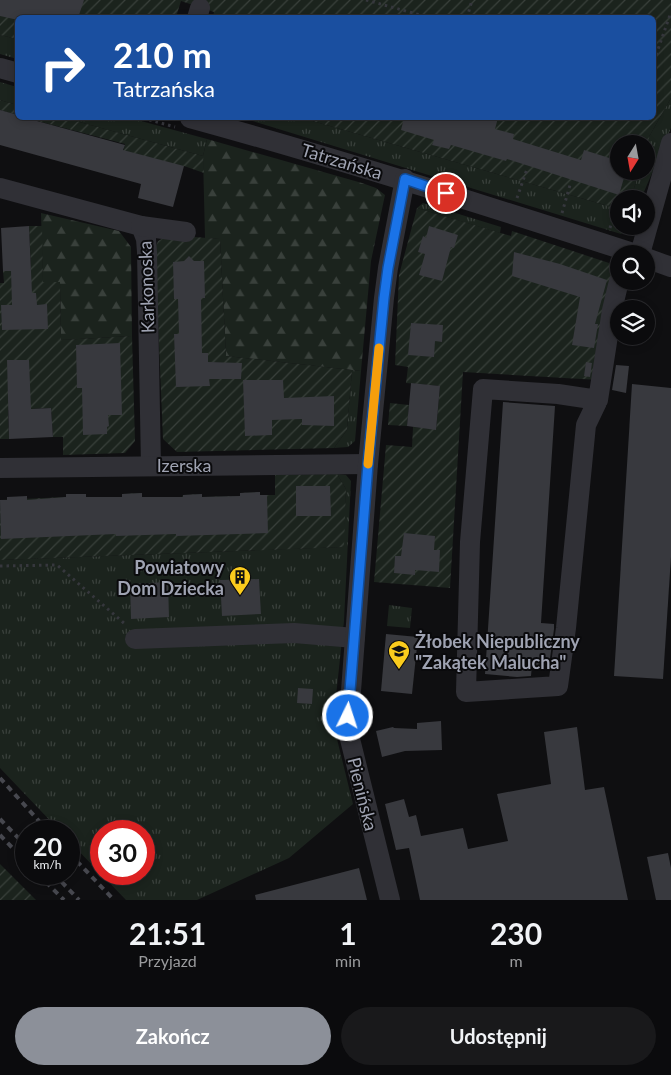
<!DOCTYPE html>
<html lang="pl">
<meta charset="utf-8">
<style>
:root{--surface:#0b0b0d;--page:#19191b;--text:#f1f3f6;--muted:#9a9b9d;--line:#2b2b2e;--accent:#8c9099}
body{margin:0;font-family:Lato,sans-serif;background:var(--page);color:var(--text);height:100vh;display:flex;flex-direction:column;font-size:19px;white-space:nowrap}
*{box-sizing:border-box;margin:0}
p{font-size:16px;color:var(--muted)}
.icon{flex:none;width:28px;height:28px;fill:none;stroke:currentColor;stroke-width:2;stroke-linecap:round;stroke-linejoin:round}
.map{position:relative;height:900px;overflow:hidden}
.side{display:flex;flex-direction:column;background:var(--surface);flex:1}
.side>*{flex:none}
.banner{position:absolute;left:15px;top:15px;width:641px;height:105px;border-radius:8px;box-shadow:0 2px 8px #0003,0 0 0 1px var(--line);background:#1a4fa0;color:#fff;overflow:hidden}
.needle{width:32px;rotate:191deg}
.buttons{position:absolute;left:610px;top:135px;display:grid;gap:10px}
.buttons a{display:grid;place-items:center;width:45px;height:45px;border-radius:50%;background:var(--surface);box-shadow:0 2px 8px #0003,0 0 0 1px var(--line);font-size:25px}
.speed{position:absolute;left:15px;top:820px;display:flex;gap:10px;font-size:25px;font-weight:700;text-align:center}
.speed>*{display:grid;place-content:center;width:65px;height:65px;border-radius:50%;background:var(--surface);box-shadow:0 2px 8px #0003,0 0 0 1px var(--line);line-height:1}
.speed small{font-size:12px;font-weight:400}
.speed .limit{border:8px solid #d22;background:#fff;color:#111}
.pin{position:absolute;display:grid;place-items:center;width:42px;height:42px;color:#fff;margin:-21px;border:2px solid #fff;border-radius:50%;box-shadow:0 1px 5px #0007}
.me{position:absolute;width:55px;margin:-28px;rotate:4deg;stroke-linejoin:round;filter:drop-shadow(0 0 4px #0008)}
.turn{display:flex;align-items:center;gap:18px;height:105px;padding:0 15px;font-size:22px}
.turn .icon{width:65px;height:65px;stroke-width:2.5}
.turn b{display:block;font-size:35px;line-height:42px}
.eta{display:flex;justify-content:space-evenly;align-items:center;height:85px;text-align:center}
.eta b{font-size:30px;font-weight:700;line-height:35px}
.primary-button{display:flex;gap:10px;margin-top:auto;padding:10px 15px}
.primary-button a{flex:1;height:58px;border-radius:30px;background:var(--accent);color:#fff;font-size:20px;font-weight:700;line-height:58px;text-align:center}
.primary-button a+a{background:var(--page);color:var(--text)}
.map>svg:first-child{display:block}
.grass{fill:url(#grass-tufts);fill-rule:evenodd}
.forest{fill:url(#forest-firs)}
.garden{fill:url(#garden-furrows)}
.building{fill:#38393e}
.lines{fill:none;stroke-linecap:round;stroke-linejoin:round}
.path{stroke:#36373d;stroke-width:3;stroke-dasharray:2.5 4;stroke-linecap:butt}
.minor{stroke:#303036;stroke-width:20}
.rail{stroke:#47484f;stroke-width:4;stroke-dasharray:6 5;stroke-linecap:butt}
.route-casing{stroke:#114b97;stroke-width:12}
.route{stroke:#1a73e8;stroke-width:9}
.slow{stroke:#f59e0b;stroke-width:9}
.labels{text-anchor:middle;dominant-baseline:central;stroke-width:4;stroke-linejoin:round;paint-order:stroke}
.street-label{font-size:18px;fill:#9fa3b2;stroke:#0a0a0c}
.poi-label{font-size:18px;font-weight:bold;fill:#9fa3b2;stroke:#0a0a0c;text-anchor:end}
</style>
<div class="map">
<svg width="671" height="900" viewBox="0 0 671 900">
<defs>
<pattern id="grass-tufts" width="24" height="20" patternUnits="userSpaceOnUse" patternTransform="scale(1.25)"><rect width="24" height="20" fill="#1b231d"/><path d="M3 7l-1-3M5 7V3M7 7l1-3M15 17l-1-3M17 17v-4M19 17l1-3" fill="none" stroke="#39403b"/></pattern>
<pattern id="forest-firs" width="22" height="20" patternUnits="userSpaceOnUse" patternTransform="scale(1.25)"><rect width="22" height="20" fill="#1b231d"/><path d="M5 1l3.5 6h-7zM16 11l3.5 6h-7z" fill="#39403b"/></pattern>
<pattern id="garden-furrows" width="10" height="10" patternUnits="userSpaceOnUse" patternTransform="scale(1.25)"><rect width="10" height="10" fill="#1b231d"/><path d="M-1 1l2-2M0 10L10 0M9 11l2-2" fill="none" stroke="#39403b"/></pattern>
</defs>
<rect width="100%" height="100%" fill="#0f0f11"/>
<g class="grass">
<polygon points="0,35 17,39 17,59 0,54"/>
<polygon points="0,82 17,87 17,105 0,100"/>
<polygon points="671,98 671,128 641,199 631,199 639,171 646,171 646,148 650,135"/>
<polygon points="65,118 130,118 207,139 203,156"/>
<polygon points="243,118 302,118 619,209 619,226 629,226 627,231 621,234"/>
<polygon points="423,203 501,227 500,233 417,208"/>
<polygon points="352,370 361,371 355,441 348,447 334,448 347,430"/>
<path d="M337 474 346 475 351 481 344 621 332 734 336 735 353 804 289 858 197 900H126L69 841V831H60L0 768V560L343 547 346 489ZM101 831H144V874H101Z"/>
<polygon points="389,605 412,608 410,628 387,626"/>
</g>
<g class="forest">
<polygon points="207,139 362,183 376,188 385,195 371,261 361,371 226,356 220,239 205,238 203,156"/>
<polygon points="41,213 119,231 131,247 132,336 61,340 60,282 43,283"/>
</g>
<g class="garden">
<polygon points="0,0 671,0 671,98 650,135 646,148 646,144 619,144 619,171 639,171 631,199 619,199 619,209 302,118 654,118 654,18 213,18 214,12 181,1 176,17 18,18 17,39 0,35"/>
<polygon points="0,100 17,105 17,115 0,110"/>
<polygon points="26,118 65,118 203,156 204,173 184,166 116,177 125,144"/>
<polygon points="417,208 511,236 512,231 609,263 614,272 609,291 599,380 463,372 450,588 374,582 386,445 412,447 413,427 436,429 440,386 406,383 408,367 395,365 399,275"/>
<polygon points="29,226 42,226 43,282 60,282 61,340 132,336 135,441 125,453 63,455 63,437 53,437 51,408 8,410 9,439 0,439 0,283 4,283 3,271 31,269"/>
<polygon points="169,235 220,239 226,356 352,370 347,430 334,448 177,452 163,439 155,249 158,241"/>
<polygon points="390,403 409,405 407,426 388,425"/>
<polygon points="337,474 346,489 344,547 0,560 0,500 66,497 66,494 86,494 86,497 122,497 122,494 142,493 142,497 182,497 183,495 202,494 202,497 240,496 240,493 260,492 260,495 275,495 275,475"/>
<polygon points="0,864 36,900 0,900"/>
</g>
<g class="building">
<polygon points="0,0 84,0 78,18 18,18 18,20 0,16"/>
<polygon points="0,110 18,115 18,118 26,118 125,145 123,150 184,166 173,207 138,198 141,184 0,145"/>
<polygon points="404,118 498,118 495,129 514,134 513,139 581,160 584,150 619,161 619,171 626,171 619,195 507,159 506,161 451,145 449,149 432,145 434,140 401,130"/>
<polygon points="29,226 32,293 36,293 37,305 47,304 48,329 2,330 1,305 12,305 11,271 3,271 1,228"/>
<polygon points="429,226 458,235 454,248 451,247 442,281 419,275 425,254 418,252 423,236 426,238"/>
<polygon points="514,252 560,264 607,280 595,324 598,324 594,348 572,345 580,297 512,276"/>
<polygon points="189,256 194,261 204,261 205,298 201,298 202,353 208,353 208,362 242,363 241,379 209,379 210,386 176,387 174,334 179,334 178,299 174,299 173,262 184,261"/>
<polygon points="411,323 443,325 442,342 435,341 434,357 408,355"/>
<polygon points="120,343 122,415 108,415 109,426 107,427 107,434 83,435 82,388 77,388 76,345"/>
<polygon points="7,360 29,360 31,409 51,408 53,437 9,439"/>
<polygon points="586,362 592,363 590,377 584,376"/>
<polygon points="616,365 629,366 626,393 612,390"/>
<polygon points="243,380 283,380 284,398 334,396 334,426 302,425 302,419 272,420 272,435 245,436"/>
<polygon points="411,383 440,386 436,430 407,426"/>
<polygon points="632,384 671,388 671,557 663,679 614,676"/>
<polygon points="503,402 555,406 541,623 554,624 554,629 549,666 532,665 531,676 517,677 485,674"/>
<polygon points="296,486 330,486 331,516 296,516"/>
<polygon points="260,492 260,495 267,495 268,533 176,536 176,534 116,536 116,534 1,539 0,500 7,500 7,497 27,496 27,500 66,497 66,494 86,494 86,497 122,497 122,494 142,493 142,497 183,497 183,495 202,494 202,497 240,496 240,493"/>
<polygon points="404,533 435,536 434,550 440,550 439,572 415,570 415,575 394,573 395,556 401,556"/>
<polygon points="259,579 261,614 222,616 220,580"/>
<polygon points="168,582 169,617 131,619 130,584"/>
<polygon points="386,634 418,637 412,694 381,691"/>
<polygon points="298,688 313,689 312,704 297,703"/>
<polygon points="441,721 442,750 405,751 382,757 376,731 393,727 394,728 417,729 417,723"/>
<polygon points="577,727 585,790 604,787 628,900 420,900 409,848 396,850 385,804 404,799 409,817 416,815 421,836 463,828 468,849 508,841 497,794 551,784 544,732"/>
<polygon points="668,853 671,868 671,900 656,900 647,857"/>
<polygon points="359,868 367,900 256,900 255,895"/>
</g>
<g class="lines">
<g class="path">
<polyline points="366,0 431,18"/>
<polyline points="467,18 472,0"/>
<polyline points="654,61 671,12"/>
<polyline points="143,118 175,127"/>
<polyline points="517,198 527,169"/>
<polyline points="562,213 570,185"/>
<polyline points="610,228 618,201"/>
<polyline points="0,566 57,565 125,624"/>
</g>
<g class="minor">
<polyline points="197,18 200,8"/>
<polyline points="0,68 18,73"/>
<path d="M190 118C340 159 488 206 636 254"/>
<polyline points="0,188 141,226 146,239 147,252 151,466"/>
<polyline points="141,226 186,232"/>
<polyline points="640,254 671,143"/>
<polyline points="646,258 671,267"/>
<polyline points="598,400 558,394 483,389 470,542 466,692 558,686 566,628 586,425 598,400 612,310 619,281"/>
<polyline points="0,468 368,464"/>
<polyline points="135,639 294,633 355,638"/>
<polyline points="390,900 348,731 368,464 384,298 388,268 405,179"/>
</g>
<g class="rail">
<polyline points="0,778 48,831"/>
<polyline points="0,819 26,846"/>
<polyline points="0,835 26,862"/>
<polyline points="69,853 114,900"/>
<polyline points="38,874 64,900"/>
<polyline points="54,874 79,900"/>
</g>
</g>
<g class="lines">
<g class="route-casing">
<polyline id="route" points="348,716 368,464 384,298 388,268 405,179 446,193"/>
</g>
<use href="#route" class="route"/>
<polyline class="slow" points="368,464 379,348"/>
</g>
<defs>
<g id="building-pin" transform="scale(1.125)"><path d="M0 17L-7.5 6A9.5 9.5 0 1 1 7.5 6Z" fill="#fbcc1d" stroke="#0a0a0c"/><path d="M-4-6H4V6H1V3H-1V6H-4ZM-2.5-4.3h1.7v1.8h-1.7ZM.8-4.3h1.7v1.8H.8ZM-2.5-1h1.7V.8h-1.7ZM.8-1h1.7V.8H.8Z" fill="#111"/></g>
<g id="school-pin" transform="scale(1.125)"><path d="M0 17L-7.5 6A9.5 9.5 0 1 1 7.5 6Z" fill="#fbcc1d" stroke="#0a0a0c"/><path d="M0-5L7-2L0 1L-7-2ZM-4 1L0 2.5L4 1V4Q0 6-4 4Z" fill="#111"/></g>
</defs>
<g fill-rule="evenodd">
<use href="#building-pin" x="240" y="577"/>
<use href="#school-pin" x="399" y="651"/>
</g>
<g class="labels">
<g class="street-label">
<text transform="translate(342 161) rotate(17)">Tatrzańska</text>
<text transform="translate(146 287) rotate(-92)">Karkonoska</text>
<text x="184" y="465">Izerska</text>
<text transform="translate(363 794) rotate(76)">Pienińska</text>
</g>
<g class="poi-label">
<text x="224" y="567">Powiatowy<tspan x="224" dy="21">Dom Dziecka</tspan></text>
<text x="415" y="641" text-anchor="start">Żłobek Niepubliczny<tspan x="415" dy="21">"Zakątek Malucha"</tspan></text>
</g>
</g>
</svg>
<div class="buttons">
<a><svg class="needle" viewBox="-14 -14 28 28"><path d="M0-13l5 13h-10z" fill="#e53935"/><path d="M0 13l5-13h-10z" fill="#9a9b9d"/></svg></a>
<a><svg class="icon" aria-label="sound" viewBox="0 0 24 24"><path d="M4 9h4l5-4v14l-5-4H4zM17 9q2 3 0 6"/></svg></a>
<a><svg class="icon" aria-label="search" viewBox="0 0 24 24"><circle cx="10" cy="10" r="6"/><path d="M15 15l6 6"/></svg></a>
<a><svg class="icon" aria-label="layers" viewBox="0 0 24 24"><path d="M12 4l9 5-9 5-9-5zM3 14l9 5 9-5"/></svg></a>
</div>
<div class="speed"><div>20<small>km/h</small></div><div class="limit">30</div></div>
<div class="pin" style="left:446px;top:193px;background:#d93025"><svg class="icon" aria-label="arrive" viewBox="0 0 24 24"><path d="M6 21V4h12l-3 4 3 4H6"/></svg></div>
<svg class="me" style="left:348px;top:716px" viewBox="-20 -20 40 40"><circle r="17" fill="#1a73e8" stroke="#fff" stroke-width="3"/><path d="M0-11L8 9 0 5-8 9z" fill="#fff"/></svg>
<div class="banner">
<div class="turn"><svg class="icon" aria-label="right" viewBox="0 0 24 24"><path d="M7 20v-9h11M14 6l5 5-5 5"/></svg><div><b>210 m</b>Tatrzańska</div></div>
</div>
</div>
<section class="side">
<div class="eta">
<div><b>21:51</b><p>Przyjazd</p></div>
<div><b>1</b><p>min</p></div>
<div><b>230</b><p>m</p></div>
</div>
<div class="primary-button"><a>Zakończ</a><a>Udostępnij</a></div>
</section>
